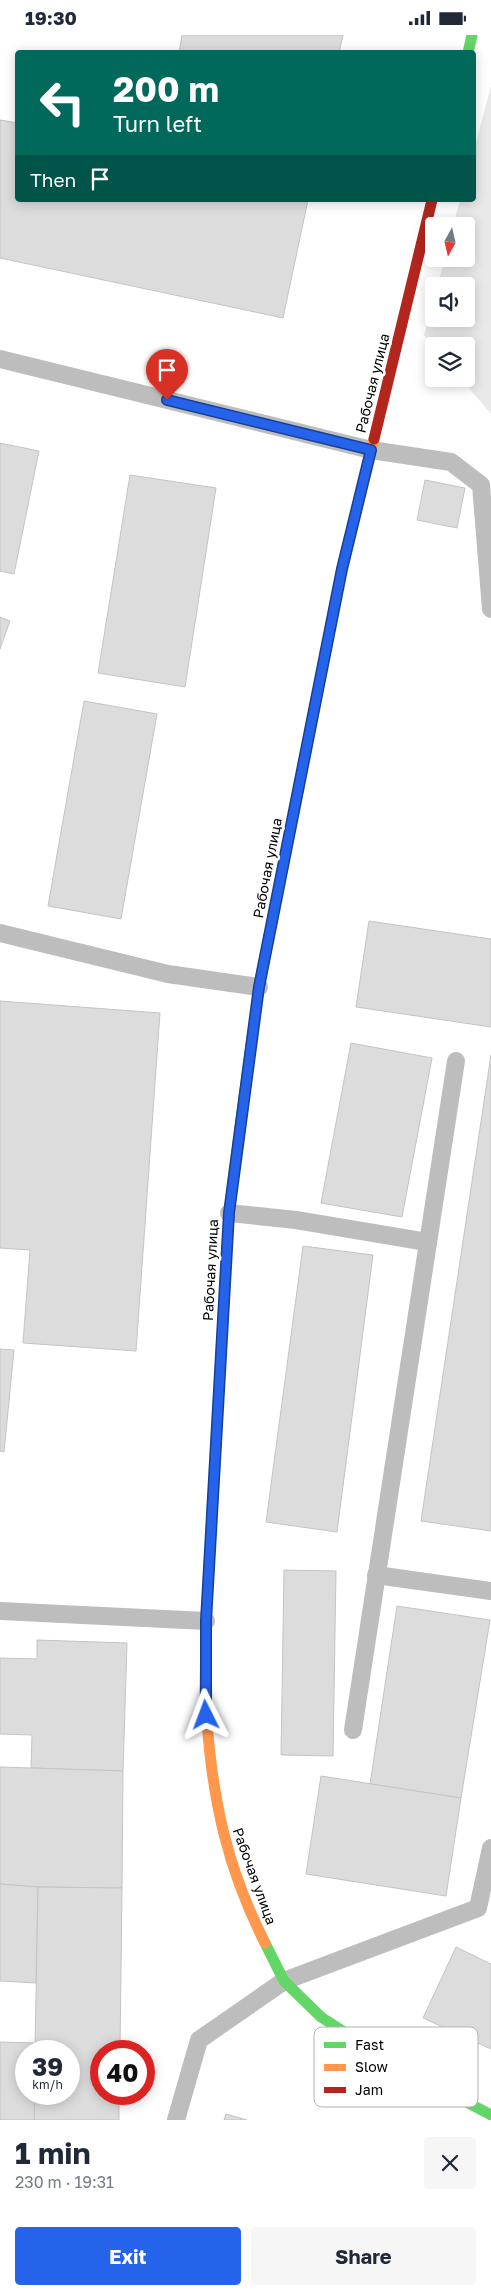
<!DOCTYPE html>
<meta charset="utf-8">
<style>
:root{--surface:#fff;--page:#f6f6f7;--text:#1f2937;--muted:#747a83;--accent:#2563eb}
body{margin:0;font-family:"Golos Text",sans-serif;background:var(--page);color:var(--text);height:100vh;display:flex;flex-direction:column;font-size:19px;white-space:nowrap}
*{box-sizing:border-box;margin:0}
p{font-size:16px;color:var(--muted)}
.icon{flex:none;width:28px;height:28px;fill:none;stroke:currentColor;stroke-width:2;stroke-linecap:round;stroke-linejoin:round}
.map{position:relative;height:2085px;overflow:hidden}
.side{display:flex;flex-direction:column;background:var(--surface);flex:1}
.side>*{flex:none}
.hud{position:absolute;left:15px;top:15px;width:461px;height:152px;border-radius:5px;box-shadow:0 2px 12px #0003;background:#00695c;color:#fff;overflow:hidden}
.needle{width:32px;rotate:188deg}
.fabs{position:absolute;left:425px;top:182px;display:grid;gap:10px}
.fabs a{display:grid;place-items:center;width:50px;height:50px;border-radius:5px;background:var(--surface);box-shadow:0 2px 12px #0003;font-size:25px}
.speed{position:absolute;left:15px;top:2005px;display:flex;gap:10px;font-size:25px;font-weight:700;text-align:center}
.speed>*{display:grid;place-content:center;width:65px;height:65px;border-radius:50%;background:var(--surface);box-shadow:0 2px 12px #0003;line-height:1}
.speed small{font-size:12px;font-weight:400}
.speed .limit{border:8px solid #d22;background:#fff;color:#111}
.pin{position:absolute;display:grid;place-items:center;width:42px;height:42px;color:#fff;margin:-51px -21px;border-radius:50% 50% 50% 0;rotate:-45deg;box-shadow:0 0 5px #0007}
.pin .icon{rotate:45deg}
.me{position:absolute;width:55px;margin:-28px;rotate:357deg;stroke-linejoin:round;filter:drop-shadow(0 0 4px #0008)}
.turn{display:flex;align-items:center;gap:18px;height:105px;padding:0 15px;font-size:22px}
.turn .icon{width:65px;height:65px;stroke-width:2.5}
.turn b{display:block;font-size:35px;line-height:42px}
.then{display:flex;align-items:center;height:48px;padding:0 15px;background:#0003;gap:10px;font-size:19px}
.round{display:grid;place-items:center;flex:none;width:52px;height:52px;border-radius:5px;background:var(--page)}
.summary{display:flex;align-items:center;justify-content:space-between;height:85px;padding:0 15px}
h1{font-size:30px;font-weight:700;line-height:38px}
.button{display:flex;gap:10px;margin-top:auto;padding:10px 15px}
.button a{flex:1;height:58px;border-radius:5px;background:var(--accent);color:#fff;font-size:20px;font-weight:700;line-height:58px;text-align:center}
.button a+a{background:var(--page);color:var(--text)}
.status{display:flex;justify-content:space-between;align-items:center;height:35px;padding:0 25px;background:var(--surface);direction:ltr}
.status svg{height:14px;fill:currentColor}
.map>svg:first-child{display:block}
.green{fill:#e9e9e9}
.building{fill:#dcdcdc;stroke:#c4c4c4}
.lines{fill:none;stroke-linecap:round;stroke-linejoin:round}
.lane{stroke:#bdbdbd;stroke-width:18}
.fast{stroke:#63d668;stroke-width:11}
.slow{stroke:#ff974d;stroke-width:11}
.jam{stroke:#b3261e;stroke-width:11}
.route-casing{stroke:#184099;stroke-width:12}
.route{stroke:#2563eb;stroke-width:9}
.labels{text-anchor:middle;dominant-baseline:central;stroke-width:5;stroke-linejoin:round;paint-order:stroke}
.street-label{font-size:14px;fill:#000;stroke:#fff}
.key{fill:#fff;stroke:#b2b2b2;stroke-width:1}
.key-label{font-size:14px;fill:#000}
</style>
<div class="status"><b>19:30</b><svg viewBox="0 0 49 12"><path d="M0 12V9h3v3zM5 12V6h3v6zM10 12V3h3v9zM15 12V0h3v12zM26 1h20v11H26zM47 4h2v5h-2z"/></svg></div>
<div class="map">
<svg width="491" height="2085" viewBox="0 0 491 2085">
<rect width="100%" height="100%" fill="#fff"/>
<polygon class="green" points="491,51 491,379 461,344 466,344 466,311 434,311 424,300 434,264 434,284 466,284 466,251 437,251 445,224 466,224 466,191 453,191 460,165 474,165 474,115"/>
<g class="building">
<polygon points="182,0 343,0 339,18 179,18"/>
<polygon points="0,85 18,88 18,165 308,165 283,283 0,223"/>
<polygon points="0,408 39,416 14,539 0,536"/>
<polygon points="130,440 216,453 185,652 98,638"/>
<polygon points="425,445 465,453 457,493 417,485"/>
<polygon points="0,582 10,586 0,614"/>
<polygon points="84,666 157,679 121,884 48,871"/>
<polygon points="369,886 491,904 491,992 356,972"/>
<polygon points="0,966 160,978 136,1316 23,1308 30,1215 0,1213"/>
<polygon points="351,1008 432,1023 402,1182 321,1168"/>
<polygon points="491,1020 491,1496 421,1486"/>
<polygon points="303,1211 373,1220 337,1497 266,1487"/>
<polygon points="0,1314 14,1315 4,1417 0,1416"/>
<polygon points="284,1535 336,1536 333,1721 281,1720"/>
<polygon points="397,1571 490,1585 461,1763 370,1749"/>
<polygon points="37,1605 127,1608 123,1736 31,1733 32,1700 0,1699 0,1623 37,1624"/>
<polygon points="0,1732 123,1736 122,1853 38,1852 0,1849"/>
<polygon points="321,1741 461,1763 446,1861 306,1839"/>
<polygon points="0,1849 38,1852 36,1948 0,1946"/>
<polygon points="38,1852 122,1853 120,2016 101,2016 101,2059 119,2059 119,2085 34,2085 35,2059 69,2059 69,2016 35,2016"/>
<polygon points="456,1912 491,1929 491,2014 423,1983"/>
<polygon points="0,2007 35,2008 35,2016 26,2016 26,2059 35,2059 34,2085 0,2085"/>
<polygon points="226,2079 247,2085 224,2085"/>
</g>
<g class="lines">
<g class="lane">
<polyline points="0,324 371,415 451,427 481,450 491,574"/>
<polyline points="0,898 168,939 259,952"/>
<polyline points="229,1178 296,1185 427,1207"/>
<polyline points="376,1540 491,1556"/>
<polyline points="0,1576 206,1586"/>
<polyline points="353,1695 456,1026"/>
<polyline points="176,2085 199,2005 284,1946 478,1873 491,1813"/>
</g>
<g class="fast">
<polyline points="468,18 472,0"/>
<polyline points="240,1092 259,952 307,711"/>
<polyline points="207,1687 205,1661 206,1586 221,1318"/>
<polyline points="265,1908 284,1946 321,1982 392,2028 491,2080"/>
</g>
<g class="slow">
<polyline points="307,711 342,534 374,404"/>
<polyline points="221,1318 229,1178 240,1092"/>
<path d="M207 1687C213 1768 228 1835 265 1908"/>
</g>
<polyline class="jam" points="374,404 432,165"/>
</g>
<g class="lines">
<g class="route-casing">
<polyline id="route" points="167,365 371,415 342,534 259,952 229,1178 206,1586 206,1680"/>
</g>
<use href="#route" class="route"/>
</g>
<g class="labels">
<g class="street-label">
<text transform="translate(372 348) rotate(-76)">Рабочая улица</text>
<text transform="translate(267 833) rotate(-79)">Рабочая улица</text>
<text transform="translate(210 1235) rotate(-87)">Рабочая улица</text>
<text transform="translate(255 1841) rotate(70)">Рабочая улица</text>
</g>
</g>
<rect x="314" y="1992" width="164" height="80" rx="8" class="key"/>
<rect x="324" y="2007" width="22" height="6" fill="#63d668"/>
<rect x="324" y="2029" width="22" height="7" fill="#ff974d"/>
<rect x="324" y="2052" width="22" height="6" fill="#b3261e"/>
<g class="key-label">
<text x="355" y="2015">Fast</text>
<text x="355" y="2037">Slow</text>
<text x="355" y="2060">Jam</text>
</g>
</svg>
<div class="fabs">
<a><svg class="needle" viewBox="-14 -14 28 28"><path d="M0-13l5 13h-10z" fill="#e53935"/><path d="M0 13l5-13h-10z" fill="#747a83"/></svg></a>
<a><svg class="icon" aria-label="sound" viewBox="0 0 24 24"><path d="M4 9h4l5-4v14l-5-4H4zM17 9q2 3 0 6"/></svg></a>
<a><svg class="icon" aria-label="layers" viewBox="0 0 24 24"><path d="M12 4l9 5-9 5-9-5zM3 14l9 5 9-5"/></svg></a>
</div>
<div class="speed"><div>39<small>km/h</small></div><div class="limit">40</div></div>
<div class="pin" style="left:167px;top:365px;background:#d93025"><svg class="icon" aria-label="arrive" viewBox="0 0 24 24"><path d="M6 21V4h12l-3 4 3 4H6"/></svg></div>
<svg class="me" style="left:206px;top:1680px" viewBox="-20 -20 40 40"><path d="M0-17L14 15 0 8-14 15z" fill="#2563eb" stroke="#fff" stroke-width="4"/></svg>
<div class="hud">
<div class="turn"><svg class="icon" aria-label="left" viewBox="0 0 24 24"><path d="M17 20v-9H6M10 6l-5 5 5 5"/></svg><div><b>200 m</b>Turn left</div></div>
<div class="then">Then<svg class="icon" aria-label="arrive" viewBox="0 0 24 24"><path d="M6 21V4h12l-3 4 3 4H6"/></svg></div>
</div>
</div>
<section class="side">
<div class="summary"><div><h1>1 min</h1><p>230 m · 19:31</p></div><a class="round"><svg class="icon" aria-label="close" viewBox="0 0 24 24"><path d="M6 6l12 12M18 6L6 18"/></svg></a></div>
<div class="button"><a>Exit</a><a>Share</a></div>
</section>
